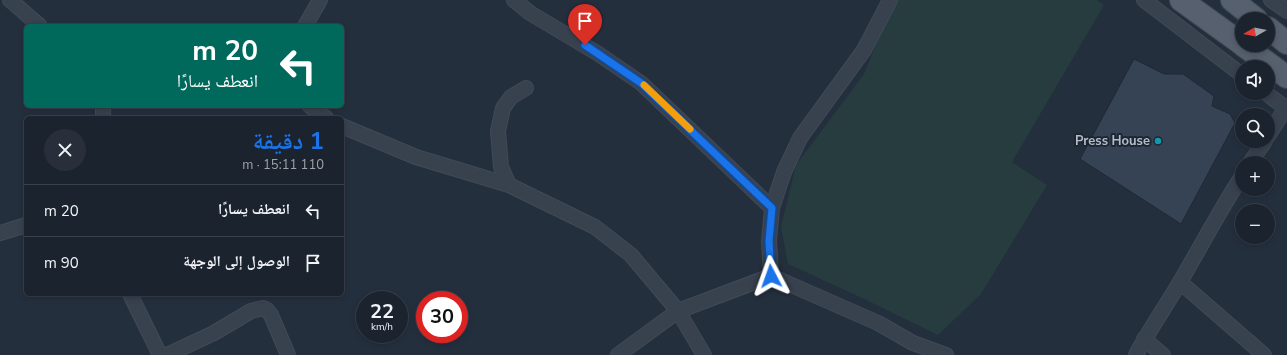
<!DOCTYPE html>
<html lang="ar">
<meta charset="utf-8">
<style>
:root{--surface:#1b232e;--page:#282f3a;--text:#f1f3f6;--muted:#a0a4aa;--line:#39404a;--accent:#1a73e8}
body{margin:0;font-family:"Nunito Sans","Noto Naskh Arabic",sans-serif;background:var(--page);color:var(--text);direction:rtl;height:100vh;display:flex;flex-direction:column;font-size:15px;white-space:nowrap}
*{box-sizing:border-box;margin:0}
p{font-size:13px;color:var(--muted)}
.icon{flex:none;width:22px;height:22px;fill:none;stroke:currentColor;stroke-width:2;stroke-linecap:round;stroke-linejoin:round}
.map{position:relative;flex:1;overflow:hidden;direction:ltr}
.details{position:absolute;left:24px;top:116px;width:320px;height:180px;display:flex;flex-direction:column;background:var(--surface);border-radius:6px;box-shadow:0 2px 6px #0003,0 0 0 1px var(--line);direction:rtl}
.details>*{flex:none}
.hud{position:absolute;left:24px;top:24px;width:320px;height:84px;border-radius:6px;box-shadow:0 2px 6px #0003,0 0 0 1px var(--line);direction:rtl;background:#00695c;color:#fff;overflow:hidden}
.needle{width:26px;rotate:261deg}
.buttons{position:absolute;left:1235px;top:12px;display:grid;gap:8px}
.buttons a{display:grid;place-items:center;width:40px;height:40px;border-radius:50%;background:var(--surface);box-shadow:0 2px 6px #0003,0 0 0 1px var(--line);font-size:20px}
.speed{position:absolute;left:356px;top:291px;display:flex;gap:8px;font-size:20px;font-weight:700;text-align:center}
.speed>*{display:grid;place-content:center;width:52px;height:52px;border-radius:50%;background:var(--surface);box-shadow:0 2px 6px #0003,0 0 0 1px var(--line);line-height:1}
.speed small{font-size:10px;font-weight:400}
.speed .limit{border:6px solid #d22;background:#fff;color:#111}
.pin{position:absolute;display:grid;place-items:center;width:34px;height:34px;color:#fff;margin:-41px -17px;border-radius:50% 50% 50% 0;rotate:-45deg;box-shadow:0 0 4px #0007}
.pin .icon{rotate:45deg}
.me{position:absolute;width:44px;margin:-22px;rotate:356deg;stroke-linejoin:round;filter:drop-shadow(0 0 3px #0008)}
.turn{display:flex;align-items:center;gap:14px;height:84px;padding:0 20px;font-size:18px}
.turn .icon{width:52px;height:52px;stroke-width:2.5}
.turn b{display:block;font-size:28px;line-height:34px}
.round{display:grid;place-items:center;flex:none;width:42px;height:42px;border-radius:21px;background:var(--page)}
.headline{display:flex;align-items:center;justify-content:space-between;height:68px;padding:0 20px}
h1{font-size:24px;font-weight:700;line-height:30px;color:var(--accent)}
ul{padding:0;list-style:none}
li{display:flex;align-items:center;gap:12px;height:52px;padding:0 20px;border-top:1px solid var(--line)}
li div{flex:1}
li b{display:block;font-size:15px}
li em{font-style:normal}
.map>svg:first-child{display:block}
.green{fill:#263c3f}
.building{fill:#364354;stroke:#1f2835}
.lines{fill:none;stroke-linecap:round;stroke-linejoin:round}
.minor-casing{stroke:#414a57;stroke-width:16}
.primary-casing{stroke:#414a57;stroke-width:24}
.minor{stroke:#38414e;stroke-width:14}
.primary{stroke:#56606e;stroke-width:22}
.route-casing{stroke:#114b97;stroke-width:10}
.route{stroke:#1a73e8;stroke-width:7}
.slow{stroke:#f59e0b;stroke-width:7}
.culture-dot{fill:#0f9aa8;stroke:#1d2633;stroke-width:1.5}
.labels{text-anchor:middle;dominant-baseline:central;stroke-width:4;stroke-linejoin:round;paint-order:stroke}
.poi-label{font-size:13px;font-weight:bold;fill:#b4bcc9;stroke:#1d2633;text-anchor:end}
</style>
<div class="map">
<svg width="1287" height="355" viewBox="0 0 1287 355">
<rect width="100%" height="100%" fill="#242f3e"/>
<polygon class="green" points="894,0 1097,0 1104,5 1012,162 1047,185 981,294 938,335 860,297 788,264 781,227 796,165 864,74"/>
<polygon class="building" points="1134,59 1164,74 1183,74 1214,96 1212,106 1230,114 1235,123 1181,224 1080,159"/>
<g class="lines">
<g class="minor-casing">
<g id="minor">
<polyline points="10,0 40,26"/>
<polyline points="514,0 530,13 597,53 641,83 772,208"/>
<polyline points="1144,0 1242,75"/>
<polyline points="1271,0 1287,11"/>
<polyline points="305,26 320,0"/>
<polyline points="1266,93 1287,109"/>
<polyline points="103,106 103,118"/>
<polyline points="310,106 326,118"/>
<polyline points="342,126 416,157 509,185 595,227 631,255 678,311 704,355"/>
<polyline points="1268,136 1287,106"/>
<polyline points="1250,163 1265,141"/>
<polyline points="509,185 501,167 498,131 503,108 511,97 526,88"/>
<polyline points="0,233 26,225"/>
<polyline points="771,276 769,241 772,208 784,172 800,138 864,50 890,0"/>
<polyline points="1180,282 1264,355"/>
<polyline points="130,294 160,355"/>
<polyline points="1144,339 1163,355"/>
<polyline points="167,355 214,333 251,311 263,308 267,310 271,315 288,355"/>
<polyline points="618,355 678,311 771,276 878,323 913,343 946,355"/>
<path d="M1136 355C1149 330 1166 306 1180 282 1201 246 1220 210 1242 176"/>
</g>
</g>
<g class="primary-casing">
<g id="primary">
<polyline points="1181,0 1242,44"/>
<polyline points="1232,0 1256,19"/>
<polyline points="1268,28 1287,43"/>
<polyline points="1243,45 1287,77"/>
</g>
</g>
<use href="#minor" class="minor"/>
<use href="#primary" class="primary"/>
</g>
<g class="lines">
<g class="route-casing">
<polyline id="route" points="585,45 641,83 772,208 769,241 771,276"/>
</g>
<use href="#route" class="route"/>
<polyline class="slow" points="644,85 690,129"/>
</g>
<circle class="culture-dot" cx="1158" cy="141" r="4"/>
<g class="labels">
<g class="poi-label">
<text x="1150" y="141">Press House</text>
</g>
</g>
</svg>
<div class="buttons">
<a><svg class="needle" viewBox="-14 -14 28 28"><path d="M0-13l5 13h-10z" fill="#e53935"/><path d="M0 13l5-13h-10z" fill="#a0a4aa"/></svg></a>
<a><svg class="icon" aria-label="sound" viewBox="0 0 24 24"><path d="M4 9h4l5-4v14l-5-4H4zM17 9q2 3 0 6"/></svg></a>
<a><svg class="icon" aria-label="search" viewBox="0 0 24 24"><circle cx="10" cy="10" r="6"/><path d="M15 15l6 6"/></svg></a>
<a>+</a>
<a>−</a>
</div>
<div class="speed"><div>22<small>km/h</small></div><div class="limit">30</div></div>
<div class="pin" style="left:585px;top:45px;background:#d93025"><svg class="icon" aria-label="arrive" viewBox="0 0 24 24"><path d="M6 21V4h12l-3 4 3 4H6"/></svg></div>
<svg class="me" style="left:771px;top:276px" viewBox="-20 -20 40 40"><path d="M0-17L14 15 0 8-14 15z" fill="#1a73e8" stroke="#fff" stroke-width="4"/></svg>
<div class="hud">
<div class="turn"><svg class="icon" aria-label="left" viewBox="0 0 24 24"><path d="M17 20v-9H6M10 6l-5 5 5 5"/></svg><div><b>20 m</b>انعطف يسارًا</div></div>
</div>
<section class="details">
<div class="headline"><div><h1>1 دقيقة</h1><p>110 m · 15:11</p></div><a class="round"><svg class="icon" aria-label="close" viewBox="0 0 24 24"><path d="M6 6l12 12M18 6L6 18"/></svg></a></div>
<ul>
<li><svg class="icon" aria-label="left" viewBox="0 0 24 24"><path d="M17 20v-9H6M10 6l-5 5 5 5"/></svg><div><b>انعطف يسارًا</b></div><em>20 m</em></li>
<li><svg class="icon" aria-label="arrive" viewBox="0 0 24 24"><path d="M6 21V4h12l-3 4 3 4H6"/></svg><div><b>الوصول إلى الوجهة</b></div><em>90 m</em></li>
</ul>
</section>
</div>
